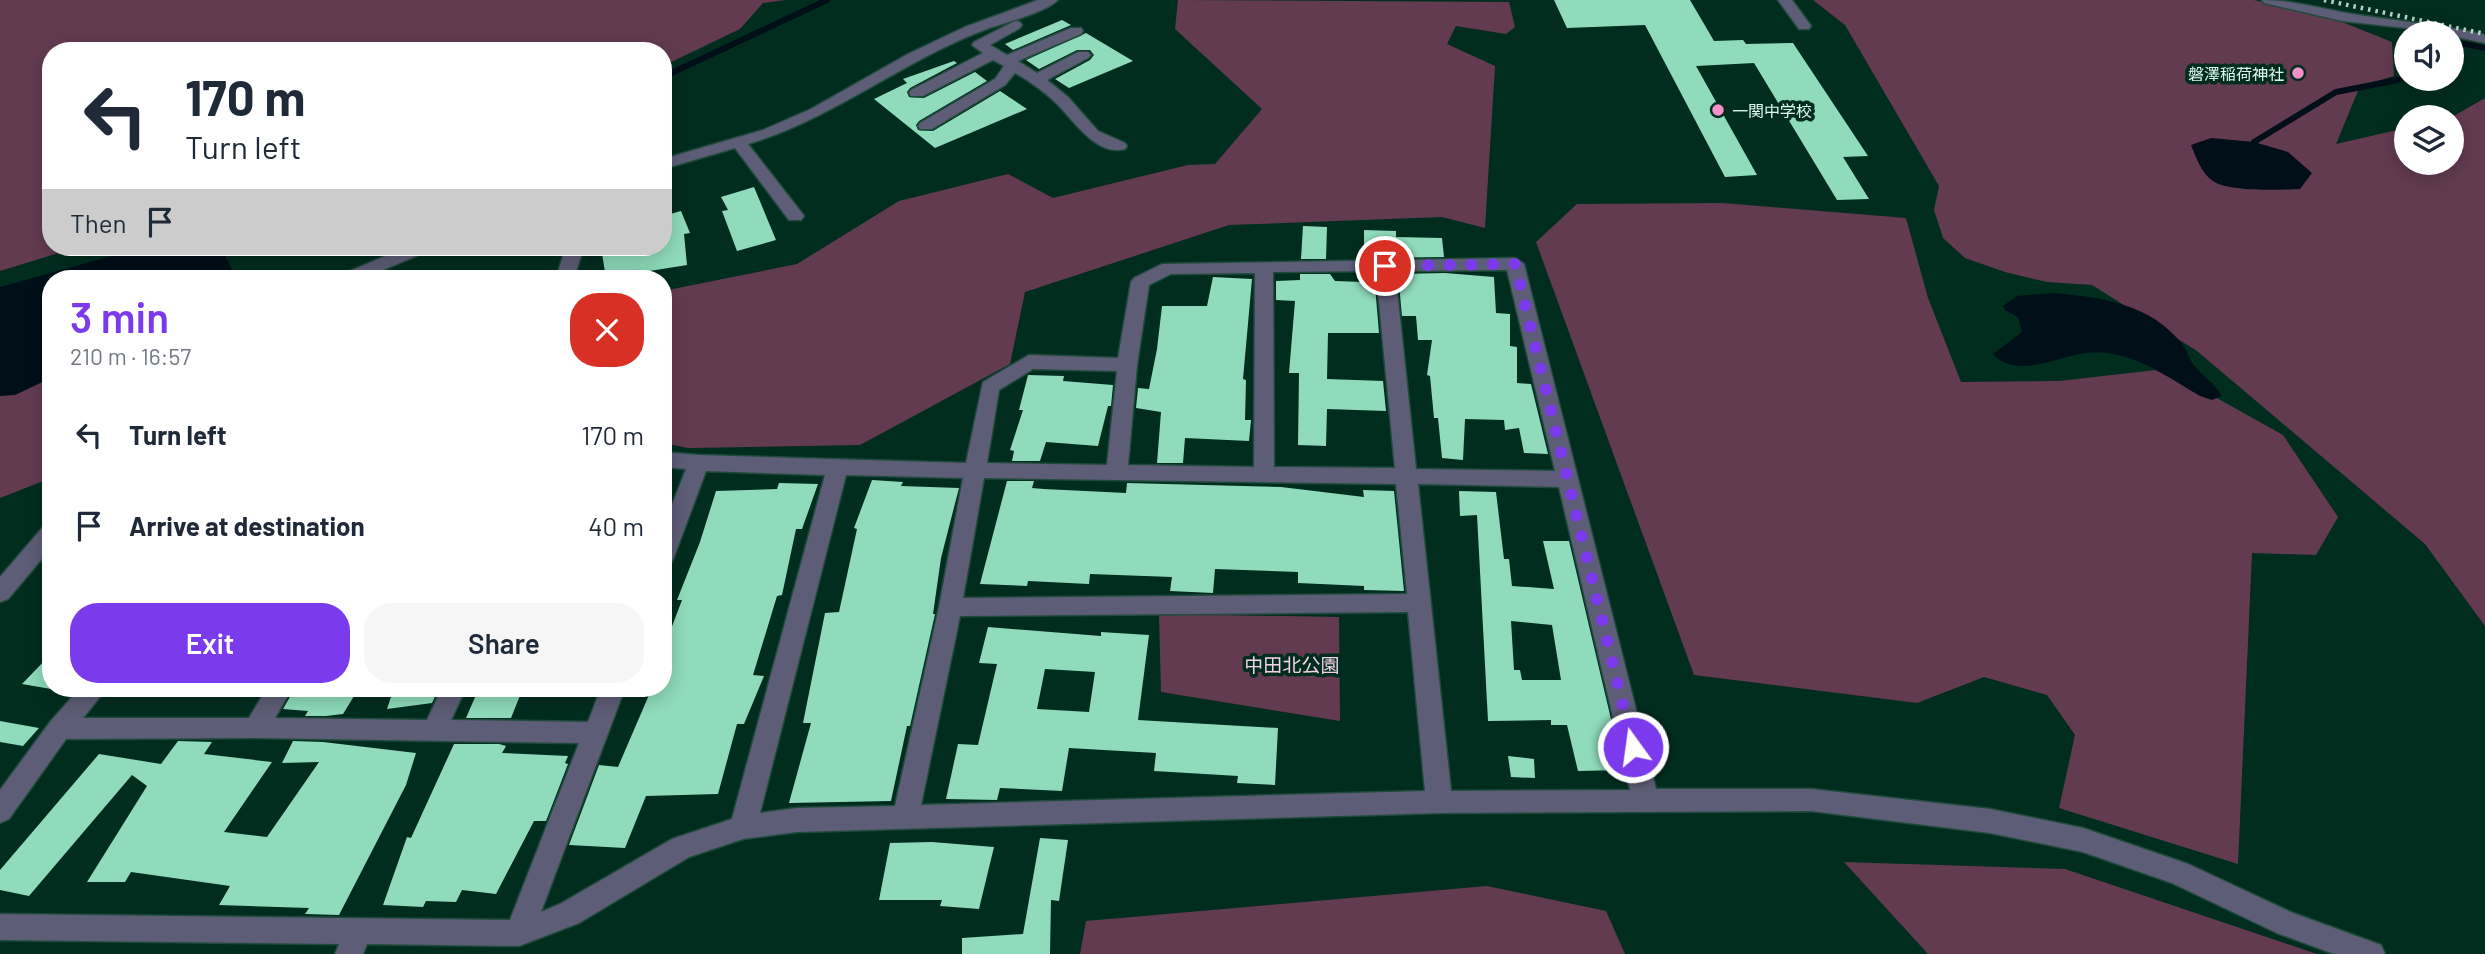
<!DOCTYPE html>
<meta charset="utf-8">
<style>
:root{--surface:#fff;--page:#f6f6f7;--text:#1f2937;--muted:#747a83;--accent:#7c3aed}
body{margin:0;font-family:Barlow,"Noto Sans JP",sans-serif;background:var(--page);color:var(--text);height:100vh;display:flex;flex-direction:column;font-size:26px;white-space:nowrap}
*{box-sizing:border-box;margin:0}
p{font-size:23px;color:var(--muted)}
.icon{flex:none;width:38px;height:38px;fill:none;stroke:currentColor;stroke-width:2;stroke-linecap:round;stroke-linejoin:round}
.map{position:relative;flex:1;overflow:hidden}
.panel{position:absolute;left:42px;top:270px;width:630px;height:427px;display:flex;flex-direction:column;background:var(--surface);border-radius:28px;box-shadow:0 4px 18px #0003}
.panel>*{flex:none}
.banner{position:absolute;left:42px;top:42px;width:630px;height:214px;border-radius:28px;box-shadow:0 4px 18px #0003;background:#fff;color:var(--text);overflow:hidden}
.controls{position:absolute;left:2394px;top:21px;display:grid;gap:14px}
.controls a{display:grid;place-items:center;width:70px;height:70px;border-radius:50%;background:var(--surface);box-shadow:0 4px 18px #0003;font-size:35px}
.pin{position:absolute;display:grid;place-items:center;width:60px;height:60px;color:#fff;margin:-30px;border:4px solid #fff;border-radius:50%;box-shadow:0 2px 7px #0007}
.me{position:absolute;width:77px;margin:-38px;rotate:346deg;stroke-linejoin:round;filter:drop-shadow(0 0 5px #0008)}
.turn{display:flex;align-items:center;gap:24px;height:147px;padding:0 28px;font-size:32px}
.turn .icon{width:91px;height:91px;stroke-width:2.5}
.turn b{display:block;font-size:49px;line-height:60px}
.then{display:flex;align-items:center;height:66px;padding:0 28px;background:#0003;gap:14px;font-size:26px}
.round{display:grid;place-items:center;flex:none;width:74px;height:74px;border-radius:28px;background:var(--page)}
.head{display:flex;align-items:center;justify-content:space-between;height:119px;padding:0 28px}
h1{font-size:42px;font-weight:600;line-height:52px;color:var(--accent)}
.primary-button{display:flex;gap:14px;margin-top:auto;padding:14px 28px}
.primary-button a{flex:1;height:80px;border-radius:28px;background:var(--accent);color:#fff;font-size:28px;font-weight:600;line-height:80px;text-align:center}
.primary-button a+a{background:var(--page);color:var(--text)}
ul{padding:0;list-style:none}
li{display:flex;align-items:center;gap:21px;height:91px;padding:0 28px}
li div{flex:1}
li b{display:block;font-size:26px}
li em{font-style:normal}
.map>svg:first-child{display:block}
.green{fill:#633b51}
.water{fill:#000f18}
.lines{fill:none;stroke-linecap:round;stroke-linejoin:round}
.stream{stroke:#000f18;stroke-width:6}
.building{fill:#8fdbbb;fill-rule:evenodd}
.minor-casing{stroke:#204a3c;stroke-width:3}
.minor{fill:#5e5d77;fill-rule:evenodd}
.rail{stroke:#b4d3c6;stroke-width:4.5;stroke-dasharray:2.5 5;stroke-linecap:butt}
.route{stroke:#7c3aed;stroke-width:12;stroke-dasharray:0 21.6}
.poi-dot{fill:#f890cb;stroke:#012d1f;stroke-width:2.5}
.labels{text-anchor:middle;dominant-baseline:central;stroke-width:7;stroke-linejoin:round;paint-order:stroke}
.far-poi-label{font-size:16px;fill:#ddf9ec;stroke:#012d1f;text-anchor:end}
.park-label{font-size:19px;fill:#f6d2e4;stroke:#012d1f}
</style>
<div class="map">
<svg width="2485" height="954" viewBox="0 0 2485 954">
<rect width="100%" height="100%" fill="#012d1f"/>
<g class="green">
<polygon points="0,0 786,0 763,3 740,29 663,66 663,51 51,51 51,247 78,247 0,271"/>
<polygon points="1178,0 1509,2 1515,27 1506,34 1456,26 1447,44 1495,66 1485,228 1442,217 1229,225 1025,292 1010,364 860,445 688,448 663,443 663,291 797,264 899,201 1008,174 1053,198 1188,165 1215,164 1262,109 1175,29"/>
<polygon points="1813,0 2254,0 2337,20 2392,42 2394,76 2360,86 2336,144 2406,128 2406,163 2452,163 2452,117 2485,98 2485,626 2425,544 2197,351 2092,285 2047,282 2005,272 1965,258 1943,238 1934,210 1939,186 1845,25"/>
<polygon points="1722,203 1906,218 1928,298 1961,382 2059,381 2165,369 2283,435 2338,517 2316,555 2252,553 2238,864 2059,808 2075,735 2047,695 1984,677 1917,703 1694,675 1536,242 1577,204"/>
<polygon points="51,378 51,478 0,498 0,385"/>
<polygon points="1159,614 1339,617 1340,721 1161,692"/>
<polygon points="1844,862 2065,869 2317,954 1928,954"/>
<polygon points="1487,886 1606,911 1625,954 1080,954 1086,921"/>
</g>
<g class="water">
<path d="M2211 138 2254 142 2288 152 2312 173 2300 189C2282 190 2228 192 2213 181 2201 173 2196 157 2191 145Z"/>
<polygon points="144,247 221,247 236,278 51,278 51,378 15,395 0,396 0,287"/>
<path d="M2054 293C2103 298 2150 303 2183 345 2187 350 2189 358 2193 364 2202 376 2215 383 2222 396L2212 400 2200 396C2166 376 2127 347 2086 353 2058 356 2017 380 1993 354L2022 332 2018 317 2005 310 2003 306 2017 296Z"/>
</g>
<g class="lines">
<g class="stream">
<polyline points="2452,46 2465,44 2485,48"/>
<polyline points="663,77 827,0"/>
<polyline points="2254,142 2336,92 2398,80 2406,76"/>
</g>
</g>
<g class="building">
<polygon points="1554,0 1690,0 1714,41 1743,40 1746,44 1793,43 1868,156 1843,157 1869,199 1837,200 1754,63 1696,66 1757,175 1725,177 1645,25 1567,28"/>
<polygon points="1062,20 1071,25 1013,50 1005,44"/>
<polygon points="1086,33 1133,61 1069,88 1055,79 1090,60 1094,55 1090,50 1077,50 1039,69 1026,60"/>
<polygon points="954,61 957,63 910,88 907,92 909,97 924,98 975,72 987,81 919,121 916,125 918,130 933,131 1000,91 1027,109 935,148 874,99 907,83 903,79"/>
<polygon points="754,187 776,240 737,251 722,211 728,210 721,197"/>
<polygon points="681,211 690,233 684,234 687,265 606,278 601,247 663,247 663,216"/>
<polygon points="1303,226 1327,227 1326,259 1301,259"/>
<polygon points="1364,230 1396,231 1396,237 1442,238 1444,257 1364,258"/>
<polygon points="1445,273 1494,277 1496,313 1510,314 1510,346 1517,347 1517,383 1531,384 1548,454 1524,453 1519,428 1505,430 1504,420 1465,419 1463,460 1442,458 1438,418 1434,418 1430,376 1427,375 1432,340 1418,340 1416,316 1402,316 1398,274"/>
<polygon points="1300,274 1330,274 1335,281 1364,282 1364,274 1374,274 1379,333 1328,333 1327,379 1383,381 1386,411 1327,409 1326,446 1298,445 1299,373 1289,373 1295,301 1276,300 1276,281 1300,280"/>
<polygon points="1213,277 1252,279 1243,379 1246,380 1245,420 1251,420 1249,441 1185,438 1183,463 1157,463 1161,412 1136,408 1138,388 1149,389 1157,349 1162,306 1207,306"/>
<polygon points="1028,375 1064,376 1063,381 1113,385 1111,406 1108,406 1098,446 1046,442 1040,461 1012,461 1014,451 1010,450 1023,410 1019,410"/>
<polygon points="872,480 903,482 901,486 959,488 941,558 933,614 935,614 910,726 907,726 891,801 789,803 811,723 803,723 825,613 839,612 857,529 854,528"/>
<polygon points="1007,481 1034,481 1032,488 1044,489 1126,493 1127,483 1281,487 1364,497 1363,490 1394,491 1404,591 1364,590 1364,586 1298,583 1298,572 1215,569 1213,593 1170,591 1172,577 1090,574 1089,584 1028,581 1027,586 980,584"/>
<polygon points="779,483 818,484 802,529 796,529 782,595 777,596 753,675 764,676 744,724 737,724 718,794 646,796 625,848 569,845 599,765 618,767 652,688 663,688 663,650 682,600 677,600 700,542 716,491 777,489"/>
<path d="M1459 491 1496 492 1504 559H1509L1512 586 1554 589 1543 541H1569L1623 770 1578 771 1567 725H1551V720L1488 721 1477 515 1460 516ZM1511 621 1552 625 1561 680H1522L1520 670H1514Z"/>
<path d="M988 627 1101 636V632L1149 635 1138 720 1278 728 1275 785 1237 783 1238 776 1154 771 1156 753 1069 748 1062 791 1000 788 997 800 946 799 958 744 978 745 997 664 979 663ZM1045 669 1095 672 1089 712 1037 709Z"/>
<polygon points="51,654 51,689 22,684"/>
<polygon points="295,688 359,688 343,714 326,716 305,716 308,711 283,709"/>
<polygon points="394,688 439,688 432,703 387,709"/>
<polygon points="479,688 523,688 511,718 466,718"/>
<polygon points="0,721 39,728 23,746 0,742"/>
<polygon points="178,741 212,742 204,754 272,762 224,832 267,837 319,762 282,763 293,741 323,742 416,753 406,785 339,915 305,914 309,908 219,905 230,886 131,872 125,882 87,882 147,786 132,775 29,896 0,890 0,870 99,754 161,764"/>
<polygon points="454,744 499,744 506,746 502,753 568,756 565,763 568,764 546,821 534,821 496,894 462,890 456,902 426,901 423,907 383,905 407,837 411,838"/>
<polygon points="1508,756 1534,759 1535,778 1511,777"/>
<polygon points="1040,838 1068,840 1059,901 1051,900 1050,954 962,954 962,938 1023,934"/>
<polygon points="932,842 994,847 979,909 940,906 942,900 879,900 890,843"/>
</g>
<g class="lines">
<g class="minor-casing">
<g id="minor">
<path d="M1038 0H1058C1045 13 1003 23 984 30 902 61 833 119 748 144L801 212 804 216 801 220H789L735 148 663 169V159L763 130 811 109 908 54 965 27Z"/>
<polygon points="1778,0 1792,0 1811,26 1809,29 1799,29"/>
<path d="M2262 0C2290 0 2314 7 2341 12 2389 21 2438 23 2485 35V43L2452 36V33L2342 21 2264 3Z"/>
<path d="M1015 21 1020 22 1022 25 1020 28 990 45 1007 55 1071 28H1081L1083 31 1081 34 1018 61 1037 73 1078 52H1088L1091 55 1088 58 1047 80 1068 97 1098 131 1125 143 1127 146 1125 149C1096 157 1073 119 1055 102 1043 91 1030 81 1015 73L1005 85 932 129H920L918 126 920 123 995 79 1004 66 993 60 923 96H911L909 93 911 90 983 53 972 45 974 42Z"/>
<polygon points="407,247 431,247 428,251 364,278 340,278 343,274"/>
<polygon points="566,247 584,247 574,278 556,278"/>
<path d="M1515 258 1524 264 1656 789H1811L1990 809 2083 828 2188 864 2293 913 2381 945 2385 954H2334L2277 933 2172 883 2083 852 1990 833 1811 811 1439 813 797 832 743 839 689 857 579 923 519 946 367 944 363 954H335L339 944 0 940V914L510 920 579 743 256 738 66 739 9 819 0 823V790L50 722 80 688H107L83 718H249L267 688H292L275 718 427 720 442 688H466L451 720 588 722 601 688H625L541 912 560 904 672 839 732 819 825 475 706 471 674 557 671 563 663 565V528L686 469 663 467V452L699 455 966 463 983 382 1029 355 1118 358 1131 282 1134 278 1162 264ZM1507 270 1555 471 1416 469 1395 271ZM1376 271 1395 468 1274 467 1273 272ZM1255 273 1254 467 1128 465 1137 365 1149 285 1171 274ZM1033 369 1117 371 1107 465 987 463 999 390ZM846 475 963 478 939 607 895 806 797 808 760 813ZM984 478 1396 484 1407 594 963 598ZM1418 484 1559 487 1630 790 1451 791ZM1408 612 1425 791 921 805 960 616Z"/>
<polygon points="51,525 51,548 8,599 0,602 0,577 43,527"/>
</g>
</g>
<use href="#minor" class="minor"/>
<polyline class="rail" points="2324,0 2485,34"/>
</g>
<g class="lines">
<polyline class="route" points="1385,266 1515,264 1633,747"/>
</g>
<g class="poi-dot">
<circle cx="2298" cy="73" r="7"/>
<circle cx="1718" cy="110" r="7"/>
</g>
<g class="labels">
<g class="far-poi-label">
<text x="2284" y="73">磐澤稲荷神社</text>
<text x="1732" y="110" text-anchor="start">一関中学校</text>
</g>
<g class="park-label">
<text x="1292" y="664">中田北公園</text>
</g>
</g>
</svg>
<div class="controls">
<a><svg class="icon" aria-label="sound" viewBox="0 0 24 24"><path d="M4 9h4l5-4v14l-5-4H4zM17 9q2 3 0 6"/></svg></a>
<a><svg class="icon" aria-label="layers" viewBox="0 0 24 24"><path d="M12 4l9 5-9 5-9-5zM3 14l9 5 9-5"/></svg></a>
</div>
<div class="pin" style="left:1385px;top:266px;background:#d93025"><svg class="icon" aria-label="arrive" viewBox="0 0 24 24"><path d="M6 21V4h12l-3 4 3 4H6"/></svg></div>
<svg class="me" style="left:1633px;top:747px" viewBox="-20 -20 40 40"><circle r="17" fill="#7c3aed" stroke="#fff" stroke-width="3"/><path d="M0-11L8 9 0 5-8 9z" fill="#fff"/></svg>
<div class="banner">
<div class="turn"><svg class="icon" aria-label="left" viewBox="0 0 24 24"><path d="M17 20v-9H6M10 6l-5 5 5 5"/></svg><div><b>170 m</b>Turn left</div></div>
<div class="then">Then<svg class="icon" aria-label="arrive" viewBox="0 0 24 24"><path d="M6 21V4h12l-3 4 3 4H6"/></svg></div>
</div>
<section class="panel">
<div class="head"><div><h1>3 min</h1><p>210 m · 16:57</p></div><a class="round" style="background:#d93025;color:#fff"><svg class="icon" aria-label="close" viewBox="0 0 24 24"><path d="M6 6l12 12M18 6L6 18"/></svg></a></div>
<ul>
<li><svg class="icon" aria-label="left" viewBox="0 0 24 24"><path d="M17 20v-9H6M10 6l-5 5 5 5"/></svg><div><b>Turn left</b></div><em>170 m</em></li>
<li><svg class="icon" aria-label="arrive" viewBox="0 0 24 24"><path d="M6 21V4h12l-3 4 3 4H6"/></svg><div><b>Arrive at destination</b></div><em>40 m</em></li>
</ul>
<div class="primary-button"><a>Exit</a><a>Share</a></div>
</section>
</div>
